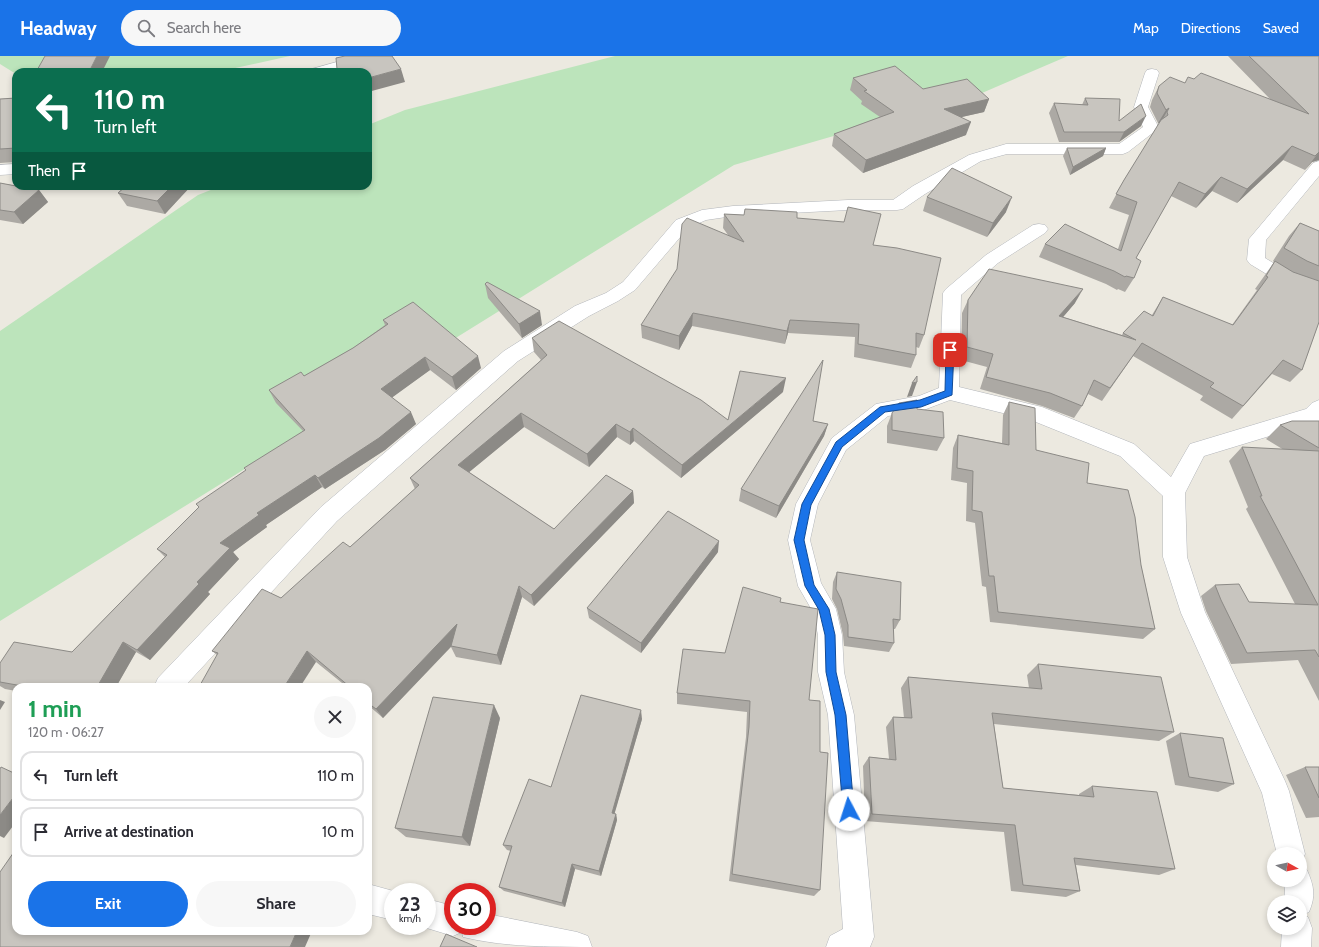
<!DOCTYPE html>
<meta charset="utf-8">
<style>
:root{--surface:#fff;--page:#f7f7f7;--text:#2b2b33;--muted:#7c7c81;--line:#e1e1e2;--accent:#1a73e8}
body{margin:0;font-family:Cabin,sans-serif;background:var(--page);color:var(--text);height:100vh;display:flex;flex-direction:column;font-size:15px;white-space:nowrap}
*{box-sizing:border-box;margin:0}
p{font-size:13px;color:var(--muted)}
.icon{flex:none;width:22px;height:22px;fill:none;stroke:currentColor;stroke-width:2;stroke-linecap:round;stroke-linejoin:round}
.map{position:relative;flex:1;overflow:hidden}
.sheet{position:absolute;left:12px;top:627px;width:360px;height:252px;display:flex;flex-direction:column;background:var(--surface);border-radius:12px;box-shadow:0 2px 6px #0003}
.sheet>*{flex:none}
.banner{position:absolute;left:12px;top:12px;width:360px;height:122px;border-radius:12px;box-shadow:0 2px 6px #0003;background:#0b6e4f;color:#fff;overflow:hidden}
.needle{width:26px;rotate:98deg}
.controls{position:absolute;left:1267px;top:791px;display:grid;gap:8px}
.controls a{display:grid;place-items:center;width:40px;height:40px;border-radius:50%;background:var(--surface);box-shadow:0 2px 6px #0003;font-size:20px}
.speed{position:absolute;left:384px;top:827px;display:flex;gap:8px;font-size:20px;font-weight:700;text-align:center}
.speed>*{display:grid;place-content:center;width:52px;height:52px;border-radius:50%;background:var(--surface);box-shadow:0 2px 6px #0003;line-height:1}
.speed small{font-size:10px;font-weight:400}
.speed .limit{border:6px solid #d22;background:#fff;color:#111}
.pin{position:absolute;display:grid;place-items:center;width:34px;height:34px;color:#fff;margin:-17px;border-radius:8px;box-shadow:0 2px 6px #0006}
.me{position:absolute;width:44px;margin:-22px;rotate:355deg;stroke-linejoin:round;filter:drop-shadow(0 0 3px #0008)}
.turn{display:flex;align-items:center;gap:14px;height:84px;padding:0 16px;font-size:18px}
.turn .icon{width:52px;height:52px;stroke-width:2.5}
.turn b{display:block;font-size:28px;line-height:34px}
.then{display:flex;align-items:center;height:38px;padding:0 16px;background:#0003;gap:8px;font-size:15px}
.round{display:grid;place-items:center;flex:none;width:42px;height:42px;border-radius:21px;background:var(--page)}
.head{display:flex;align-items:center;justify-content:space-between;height:68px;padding:0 16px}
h1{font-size:24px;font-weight:700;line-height:30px;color:#1e9e55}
.cta{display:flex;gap:8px;margin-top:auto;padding:8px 16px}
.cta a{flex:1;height:46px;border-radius:24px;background:var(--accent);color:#fff;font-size:16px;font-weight:700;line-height:46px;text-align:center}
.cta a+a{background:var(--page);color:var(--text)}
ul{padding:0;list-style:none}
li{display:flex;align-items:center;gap:12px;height:50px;margin:0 8px 6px;padding:0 8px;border:2px solid var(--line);border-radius:12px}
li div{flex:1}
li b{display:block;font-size:15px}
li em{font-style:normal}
header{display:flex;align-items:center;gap:24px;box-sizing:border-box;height:56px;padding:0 20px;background:var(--accent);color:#fff}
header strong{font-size:19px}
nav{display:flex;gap:22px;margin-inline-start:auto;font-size:14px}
.search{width:280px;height:36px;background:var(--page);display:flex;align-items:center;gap:10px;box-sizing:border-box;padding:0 14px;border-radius:22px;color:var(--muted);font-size:15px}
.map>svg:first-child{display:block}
.green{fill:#bce4bb}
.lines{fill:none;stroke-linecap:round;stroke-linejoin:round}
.minor-casing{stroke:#b3b6bb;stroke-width:1}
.minor{fill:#fff;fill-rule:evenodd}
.wall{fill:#aca9a4}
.shaded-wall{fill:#8c8a86}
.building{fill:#c8c5bf;stroke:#8c8a86}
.route{fill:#1a73e8;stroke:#114b97}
</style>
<header>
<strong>Headway</strong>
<div class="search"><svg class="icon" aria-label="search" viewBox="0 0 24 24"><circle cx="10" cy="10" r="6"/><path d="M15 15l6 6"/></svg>Search here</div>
<nav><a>Map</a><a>Directions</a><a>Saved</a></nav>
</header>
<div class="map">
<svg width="1319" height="891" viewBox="0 0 1319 891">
<rect width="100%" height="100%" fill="#ece9e0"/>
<g class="green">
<polygon points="0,0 290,0 217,16 16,16 16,18 0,8"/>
<polygon points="615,0 1068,0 982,37 734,109 0,565 0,275 198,139 221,130 368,130 368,69 405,54"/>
</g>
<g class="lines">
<g class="minor-casing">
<g id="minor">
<polygon points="358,0 380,0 378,3 332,16 310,16 312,13"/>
<polygon points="1152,13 1157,14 1159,17 1148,51 1159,72 1128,96 1123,98 1007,98 981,105 925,138 903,153 897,154 848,154 733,160 706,164 688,172 635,234 618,245 589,260 518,305 337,465 184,631 154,631 158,622 321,451 504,295 575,250 606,237 623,226 676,164 702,154 733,150 848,144 893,144 913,130 969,99 1006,88 1119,88 1143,71 1134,51 1145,17 1147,14"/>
<polygon points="1319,105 1319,120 1266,184 1265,202 1295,220 1319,229 1319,242 1283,228 1250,208 1247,204 1249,183 1313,107"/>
<polygon points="16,108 16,118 0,119 0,109"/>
<polygon points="1039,168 1045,169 1048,173 1045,177 998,207 961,239 959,331 1042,351 1134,388 1171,421 1190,388 1306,353 1312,347 1319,344 1319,365 1204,400 1185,437 1187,501 1205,556 1285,725 1289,735 1305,798 1300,808 1300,798 1277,798 1262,737 1181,557 1163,501 1163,440 1120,400 1031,364 950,344 921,355 888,360 846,394 818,448 810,484 821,527 836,553 842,579 844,616 854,659 874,881 870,891 826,891 830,880 843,873 828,659 818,616 818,579 813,556 798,530 788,484 796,448 832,382 876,348 919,340 939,332 943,237 946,233 986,199 1033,169"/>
<path d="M1300 811 1307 814C1314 830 1316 840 1309 856L1302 859 1308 861 1312 872 1311 891H1281L1282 872H1300V846H1284L1285 834 1283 824H1300Z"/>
<polygon points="368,828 397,836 393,836 393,864 368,858"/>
<path d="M427 843 453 850V870H487V858L577 876 588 880 592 891C550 891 503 891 463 881L462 876 453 880 420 870H427Z"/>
</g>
</g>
<use href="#minor" class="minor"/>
</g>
<g class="wall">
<polygon points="1228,0 1319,0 1319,104 1312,106 1305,114 1283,104 1237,147 1212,135 1196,152 1171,140 1136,202 1134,222 1125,236 1118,233 1117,234 1106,228 1039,201 1045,188 1118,193 1129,159 1109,152 1124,124 1160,67 1158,67 1150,51 1152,44 1159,30 1185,27 1194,23 1271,44"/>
<polygon points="853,22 923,33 989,43 984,56 961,61 966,79 863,117 832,90 834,78 880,61 861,48 862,45 850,34"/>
<polygon points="16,42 16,106 0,107 0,43"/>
<polygon points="1085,42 1119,65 1141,70 1119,86 1059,86 1049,57 1054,47 1082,49"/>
<polygon points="1067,92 1106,92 1103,100 1070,119 1063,100"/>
<polygon points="0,127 39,134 48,146 23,168 0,164"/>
<polygon points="126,130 191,130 165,158 127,150 118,137"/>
<polygon points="927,141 1006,156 987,181 923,155"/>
<polygon points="724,158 797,162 873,189 924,279 919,292 916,291 916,299 911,312 854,301 855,281 788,277 785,288 692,270 679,294 642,282 641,269 728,179 723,172"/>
<polygon points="1300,167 1319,175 1319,266 1302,314 1290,326 1272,318 1232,363 1200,344 1203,340 1133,300 1102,345 1088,338 1082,350 1074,362 1042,350 980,333 987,311 961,304 962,257 968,244 1075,247 1063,261 1122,279 1123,277 1152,259 1163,241 1232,269 1257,234 1255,233 1265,219 1274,206 1273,205 1289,180"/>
<polygon points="485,228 542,269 522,282 488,242"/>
<polygon points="383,264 481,312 456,334 430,314 392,341 416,368 385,394 325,433 322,431 266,469 267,471 233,496 239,503 208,536 210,538 150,604 136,596 116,631 16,631 16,635 5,633 0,630 0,607 72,596 165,501 157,493 303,375 276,347 269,334 304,320 353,292 385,269"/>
<polygon points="532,282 728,364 783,336 681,422 634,385 630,389 617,381 589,411 524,371 469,416 554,473 633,435 634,447 534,550 522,541 501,609 456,601 451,591 383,662 368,649 368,631 347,631 316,606 217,599 212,595 350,491 415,433 410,422 541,304 534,296"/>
<polygon points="1009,346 1036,394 1087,427 1141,509 1155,573 1143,583 990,566 986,531 982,530 975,467 966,465 967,427 951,424 953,392 958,379 1002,387 1003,359"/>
<polygon points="917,353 944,382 937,395 887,387 887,370 892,357"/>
<polygon points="813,365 828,368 824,380 776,462 739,445 741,433"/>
<polygon points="1319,365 1319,645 1298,604 1231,608 1206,555 1201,540 1215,529 1249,546 1295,548 1246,453 1248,451 1229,405 1242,391 1284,394 1266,383 1280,369"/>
<polygon points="718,496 641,597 589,562 587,552"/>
<polygon points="837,516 900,564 895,573 893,573 894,587 889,596 844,590 843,579 837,553 832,543 833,526"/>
<polygon points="780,546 809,644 820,834 814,840 729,825 746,681 747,656 677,648 677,637 725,597"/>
<polygon points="1038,608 1174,676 1159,685 994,668 1003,732 1079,739 1079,738 1092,730 1175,813 1159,819 1076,809 1080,835 1066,841 1011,835 1004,776 865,765 863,710 869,701 889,703 886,671 893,661 904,662 901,632 908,621 1029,632 1027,619"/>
<polygon points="500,662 470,790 406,781 395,772"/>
<polygon points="642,663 614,758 616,758 617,764 601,820 575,813 565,851 504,835 499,831 511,795 507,794 503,789 551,731"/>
<polygon points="1180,677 1234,728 1218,736 1175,729 1166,685"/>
<polygon points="1305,711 1319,711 1319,761 1306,762 1286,719"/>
</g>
<g class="shaded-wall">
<polygon points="97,0 110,0 102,16 89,16"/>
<polygon points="401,13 405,26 368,36 368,22"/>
<polygon points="989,43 984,56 940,66 944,53"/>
<polygon points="1169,52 1161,66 1158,67 1166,54"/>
<polygon points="1146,60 1141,70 1119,86 1124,76"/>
<polygon points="971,66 966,79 863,117 866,104"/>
<polygon points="1292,90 1283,104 1237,147 1247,133"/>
<polygon points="1106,92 1103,100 1070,119 1073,111"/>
<polygon points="1319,96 1319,104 1312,106 1305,114"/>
<polygon points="1221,121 1212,135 1196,152 1205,138"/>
<polygon points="172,130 191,130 165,158 157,145"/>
<polygon points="39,134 48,146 23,168 14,156"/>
<polygon points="1012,141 1006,156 987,181 993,167"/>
<polygon points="1083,233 1075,247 1052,274 1059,260"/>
<polygon points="540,255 542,269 522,282 519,268"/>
<polygon points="693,257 692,270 679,294 679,280"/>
<polygon points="790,264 788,277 785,288 787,275"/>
<polygon points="478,300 481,312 456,334 452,321"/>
<polygon points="425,301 430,314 386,346 381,333"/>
<polygon points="786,322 783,336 681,422 682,409"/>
<polygon points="917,326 912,340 907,341 912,327"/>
<polygon points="411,356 416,368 385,394 325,433 318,422"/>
<polygon points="521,357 524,371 462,422 458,409"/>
<polygon points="616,368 617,381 589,411 587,398"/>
<polygon points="828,368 824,380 776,462 779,450"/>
<polygon points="633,372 634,385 630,389 630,376"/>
<polygon points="315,419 322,431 266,469 267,471 233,496 239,503 208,536 210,538 150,604 137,594 197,526 220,487 257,457"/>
<polygon points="633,435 634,447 534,550 531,539"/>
<polygon points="719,485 718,496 641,597 641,587"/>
<polygon points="519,530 522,541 501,609 497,599"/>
<polygon points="457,568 462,579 383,662 376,653"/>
<polygon points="123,586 136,596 116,631 97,631"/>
<polygon points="307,595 316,606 300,631 284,631"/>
<polygon points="0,644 5,646 0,654"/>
<polygon points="494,649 500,662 470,790 462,781"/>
<polygon points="641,654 642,663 613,763 612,757"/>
<polygon points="16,738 16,766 4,782 0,780 0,759"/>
<polygon points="616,758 617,764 601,820 599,815"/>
<polygon points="572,808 575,813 565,851 562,847"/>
<polygon points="297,875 312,875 305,891 290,891"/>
</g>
<g class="building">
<polygon points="45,0 97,0 89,16 36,16"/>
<polygon points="345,0 392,0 401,13 368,22 368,16 295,16 337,13 336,2"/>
<polygon points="1249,0 1319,0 1319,96 1315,100 1292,90 1247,133 1221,121 1205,138 1179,126 1136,202 1141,205 1134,222 1126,220 1125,221 1114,215 1045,188 1065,168 1121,195 1137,146 1116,138 1124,124 1161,64 1168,59 1167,56 1169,52 1166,54 1157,37 1159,30 1170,21 1185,27 1188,21 1194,23 1201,17 1309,58"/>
<polygon points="895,10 923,33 967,23 989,43 944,53 971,66 866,104 834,78 894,56 864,35 867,34 853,22"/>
<polygon points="16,42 16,92 0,93 0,43"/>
<polygon points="1085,42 1120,43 1119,65 1141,48 1146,60 1124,76 1064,76 1054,47 1088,49"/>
<polygon points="1067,92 1106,92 1073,111"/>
<polygon points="952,112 1012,141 993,167 927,141"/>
<polygon points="0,127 16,130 39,134 14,156 0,154"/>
<polygon points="126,130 172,130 157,145 118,137"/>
<polygon points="848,151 881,158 873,189 897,192 941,202 924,279 916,277 916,299 858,288 859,268 790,264 787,275 693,257 679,280 641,269 677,213 682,168 687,162 744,186 724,158 744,159 745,153 797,156 797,162 844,166"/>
<polygon points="1300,167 1319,175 1319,210 1307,205 1284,192"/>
<polygon points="1275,205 1293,216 1319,225 1319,266 1302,314 1283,304 1243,350 1210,331 1214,327 1142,287 1110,332 1094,324 1082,350 1050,337 986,321 993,298 967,291 968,244 989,213 1083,233 1059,260 1136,284 1123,277 1144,255 1153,260 1163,241 1233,269 1268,221 1266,220"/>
<polygon points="487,226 540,255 519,268 485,228"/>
<polygon points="413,246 478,300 452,321 425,301 381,333 411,356 379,382 318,422 315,419 257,457 259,459 220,487 230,492 197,526 199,528 137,594 123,586 97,631 28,631 0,626 0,607 14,586 72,596 167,499 157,493 199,451 196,448 246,414 244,412 305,374 269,334 301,316 304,320 353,292 388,268 383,264"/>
<polygon points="559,265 701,344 728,364 740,315 786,322 682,409 633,372 630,376 616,368 587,398 521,357 458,409 554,473 606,419 633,435 531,539 519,530 497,599 451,590 457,568 376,653 368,647 368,631 350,631 307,595 284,631 199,631 218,597 212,595 262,533 281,542 343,486 350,491 419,429 410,422 547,299 532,282"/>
<polygon points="823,304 813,365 828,368 779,450 741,433"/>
<polygon points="917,320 917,326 912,327"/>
<polygon points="917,344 917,353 943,356 944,382 892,374 892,357 899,347"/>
<polygon points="1009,346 1035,352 1036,394 1089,407 1087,427 1128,434 1135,461 1141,509 1155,573 998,556 994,520 989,520 982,456 972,454 973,415 957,412 958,379 1009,389"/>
<polygon points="1292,365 1319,365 1319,392 1280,369"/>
<polygon points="1242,391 1319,395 1319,601 1315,594 1247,597 1221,544 1215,529 1239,528 1249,546 1318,549 1260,440 1262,440"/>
<polygon points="668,455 719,485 641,587 587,552"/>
<polygon points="837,516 901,526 900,564 893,563 894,587 848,581 848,569 841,543 836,533"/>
<polygon points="743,531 781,542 780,546 818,553 809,644 820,645 820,696 828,697 820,834 732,818 749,671 750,645 677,637 683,593 725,597"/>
<polygon points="1038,608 1161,621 1174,676 992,657 1003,732 1094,741 1092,730 1157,736 1175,813 1074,802 1080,835 1023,829 1015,769 872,758 869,701 896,704 893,661 912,662 908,621 1042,633"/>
<polygon points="581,639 641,654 612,757 616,758 599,815 572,808 562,847 499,831 512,790 503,789 529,723 551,731"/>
<polygon points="433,641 494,649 462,781 395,772"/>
<polygon points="1180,677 1223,682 1234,728 1189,721"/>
<polygon points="1,711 16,718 16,738 0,759 0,713"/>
<polygon points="1305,711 1319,711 1319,742"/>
<polygon points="16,793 16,875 297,875 290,891 0,891 0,816"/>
<polygon points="446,878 477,891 440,891"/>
</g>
<polygon class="route" points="950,291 954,294 952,339 921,351 885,356 842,391 811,449 804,484 814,529 829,553 835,579 836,616 846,659 854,754 853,758 849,760 845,758 843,754 835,659 826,616 825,579 819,554 805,530 794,484 802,448 836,386 880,351 920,344 945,335 946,294"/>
</svg>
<div class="controls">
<a><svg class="needle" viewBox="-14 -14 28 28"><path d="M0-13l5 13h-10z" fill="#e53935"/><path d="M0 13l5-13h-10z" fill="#7c7c81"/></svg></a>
<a><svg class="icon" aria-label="layers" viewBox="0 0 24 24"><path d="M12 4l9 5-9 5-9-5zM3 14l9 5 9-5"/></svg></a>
</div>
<div class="speed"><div>23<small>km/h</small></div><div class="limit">30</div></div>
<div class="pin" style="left:950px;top:294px;background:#d93025"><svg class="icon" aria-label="arrive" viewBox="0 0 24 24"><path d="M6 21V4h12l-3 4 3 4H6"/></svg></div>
<svg class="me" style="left:849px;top:754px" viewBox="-20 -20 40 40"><circle r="19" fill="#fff"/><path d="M0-13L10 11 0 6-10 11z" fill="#1a73e8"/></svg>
<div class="banner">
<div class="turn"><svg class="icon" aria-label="left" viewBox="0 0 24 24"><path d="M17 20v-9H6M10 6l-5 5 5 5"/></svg><div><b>110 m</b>Turn left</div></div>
<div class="then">Then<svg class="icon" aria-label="arrive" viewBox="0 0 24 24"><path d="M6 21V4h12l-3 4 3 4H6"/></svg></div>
</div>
<section class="sheet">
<div class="head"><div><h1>1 min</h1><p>120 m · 06:27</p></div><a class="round"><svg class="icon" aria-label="close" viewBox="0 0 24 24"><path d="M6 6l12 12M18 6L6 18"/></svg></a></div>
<ul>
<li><svg class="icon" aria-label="left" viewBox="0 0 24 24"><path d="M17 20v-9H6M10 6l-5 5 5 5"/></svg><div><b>Turn left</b></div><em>110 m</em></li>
<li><svg class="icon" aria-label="arrive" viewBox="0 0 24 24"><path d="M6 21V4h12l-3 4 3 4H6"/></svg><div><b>Arrive at destination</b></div><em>10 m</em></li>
</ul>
<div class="cta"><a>Exit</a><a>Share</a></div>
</section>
</div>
